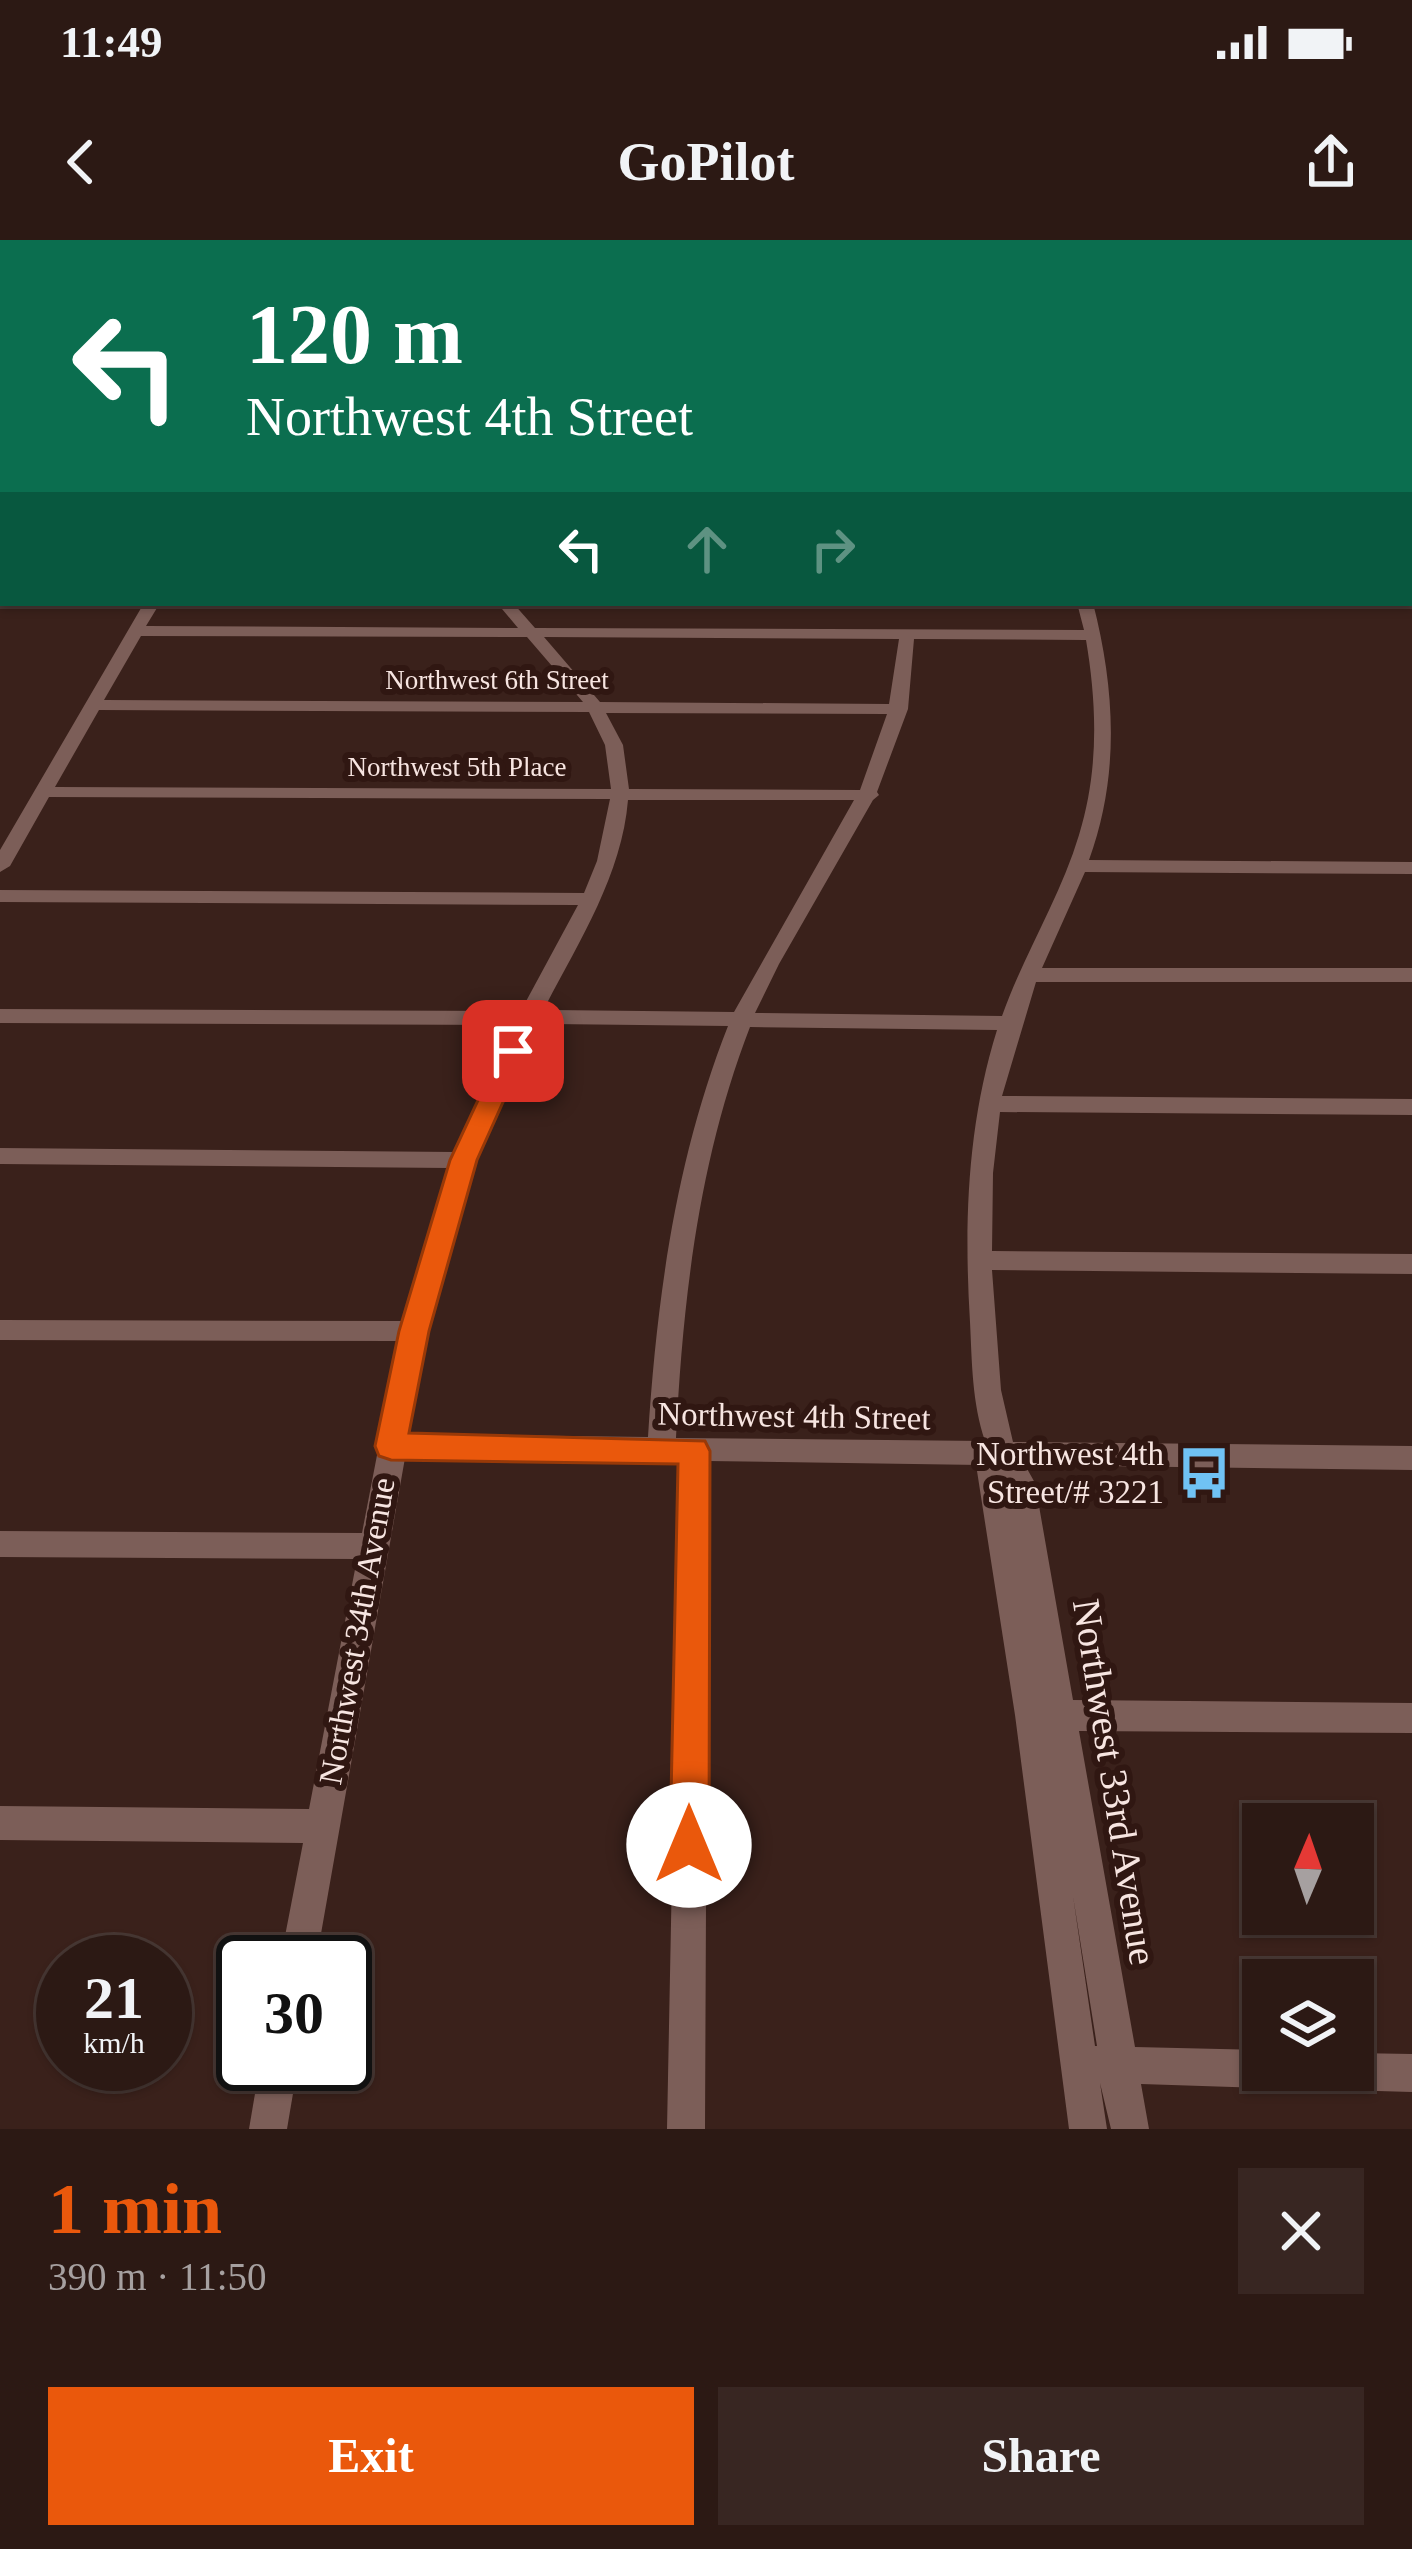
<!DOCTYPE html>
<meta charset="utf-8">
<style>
:root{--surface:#2c1914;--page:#382622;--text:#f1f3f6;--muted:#a6a0a0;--line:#483834;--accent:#ea580c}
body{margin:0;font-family:"Times New Roman",serif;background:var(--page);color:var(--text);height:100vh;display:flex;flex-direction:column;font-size:45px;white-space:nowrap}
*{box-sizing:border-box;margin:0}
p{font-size:39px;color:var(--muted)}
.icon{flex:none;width:66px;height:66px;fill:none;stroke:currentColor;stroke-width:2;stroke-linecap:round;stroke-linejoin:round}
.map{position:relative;height:1889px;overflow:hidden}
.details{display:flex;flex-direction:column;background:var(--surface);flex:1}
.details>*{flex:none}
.banner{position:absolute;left:0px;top:0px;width:1413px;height:366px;box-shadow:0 3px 9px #0004,0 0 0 3px var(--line);background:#0b6e4f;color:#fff;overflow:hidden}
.needle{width:78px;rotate:2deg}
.controls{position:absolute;left:1242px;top:1563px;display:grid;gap:24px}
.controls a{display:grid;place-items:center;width:132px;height:132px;border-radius:0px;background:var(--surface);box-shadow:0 3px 9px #0004,0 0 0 3px var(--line);font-size:60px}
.speed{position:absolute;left:36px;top:1695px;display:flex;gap:24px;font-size:60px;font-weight:700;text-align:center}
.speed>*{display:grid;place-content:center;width:156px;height:156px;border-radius:50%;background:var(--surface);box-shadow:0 3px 9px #0004,0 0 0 3px var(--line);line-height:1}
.speed small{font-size:30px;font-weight:400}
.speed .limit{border:6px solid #111;border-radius:18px;background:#fff;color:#111}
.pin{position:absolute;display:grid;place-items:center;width:102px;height:102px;color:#fff;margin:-51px;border-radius:24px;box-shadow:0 6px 18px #0006}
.me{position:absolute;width:132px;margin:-66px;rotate:0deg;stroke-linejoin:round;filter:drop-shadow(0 0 9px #0008)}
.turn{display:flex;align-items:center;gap:42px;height:252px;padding:0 48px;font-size:54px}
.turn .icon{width:156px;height:156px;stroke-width:2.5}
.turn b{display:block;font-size:84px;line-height:102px}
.lanes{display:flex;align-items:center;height:114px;padding:0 48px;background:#0003;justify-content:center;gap:60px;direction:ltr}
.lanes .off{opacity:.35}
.round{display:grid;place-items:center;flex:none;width:126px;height:126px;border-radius:0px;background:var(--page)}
.overview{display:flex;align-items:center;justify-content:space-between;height:204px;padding:0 48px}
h1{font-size:72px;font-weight:600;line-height:90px;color:var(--accent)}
.cta{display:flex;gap:24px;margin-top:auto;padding:24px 48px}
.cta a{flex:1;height:138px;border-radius:0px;background:var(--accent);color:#fff;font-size:48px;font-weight:600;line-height:138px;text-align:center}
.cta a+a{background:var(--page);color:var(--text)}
.status{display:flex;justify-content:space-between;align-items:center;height:84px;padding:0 60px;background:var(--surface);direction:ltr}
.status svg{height:33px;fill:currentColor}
header{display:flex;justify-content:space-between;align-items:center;height:156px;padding:0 48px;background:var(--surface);font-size:54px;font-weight:600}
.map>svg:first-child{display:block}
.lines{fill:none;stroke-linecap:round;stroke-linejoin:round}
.canal{fill:#9c5a4c;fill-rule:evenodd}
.river{fill:#9c5a4c;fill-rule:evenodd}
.minor{fill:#7c5e58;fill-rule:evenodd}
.major{fill:#d09385;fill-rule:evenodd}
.route{fill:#ea580c;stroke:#983908;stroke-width:3}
.labels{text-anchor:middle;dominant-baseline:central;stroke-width:12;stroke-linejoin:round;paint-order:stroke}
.far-street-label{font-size:27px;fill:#f7e5e1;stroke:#301712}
.street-label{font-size:33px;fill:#f7e5e1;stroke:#301712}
.poi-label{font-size:33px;fill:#f7e5e1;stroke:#301712;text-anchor:end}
.near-street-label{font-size:39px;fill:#f7e5e1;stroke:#301712}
</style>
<div class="status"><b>11:49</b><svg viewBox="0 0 49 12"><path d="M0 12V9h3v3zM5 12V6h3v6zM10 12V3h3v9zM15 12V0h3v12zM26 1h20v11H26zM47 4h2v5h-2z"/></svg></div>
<header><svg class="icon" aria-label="back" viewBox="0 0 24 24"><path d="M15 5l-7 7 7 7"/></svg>GoPilot<svg class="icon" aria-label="share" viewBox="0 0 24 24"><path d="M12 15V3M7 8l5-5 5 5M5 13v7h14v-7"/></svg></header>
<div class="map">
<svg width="1412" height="1889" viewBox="0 0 1412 1889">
<rect width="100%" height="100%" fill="#3a211b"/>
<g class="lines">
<g class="canal">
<polygon points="303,0 318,3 299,3"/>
<polygon points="0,1 7,3 0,7"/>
</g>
<polygon class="river" points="1410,102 1412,103 1412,113 1410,112"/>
<g class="minor">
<polygon points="530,0 540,0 529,3"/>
<rect x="1410" y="28" width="2" height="6"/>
<rect x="0" y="34" width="3" height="6"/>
<polygon points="3,53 3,61 0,62 0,54"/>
<rect x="1410" y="56" width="2" height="8"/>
<rect x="0" y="97" width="3" height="6"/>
<rect x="1410" y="127" width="2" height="8"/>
<rect x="1410" y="149" width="2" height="8"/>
<rect x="0" y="187" width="3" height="8"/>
<rect x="1410" y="190" width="2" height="8"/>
<rect x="0" y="233" width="3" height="8"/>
<rect x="0" y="284" width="3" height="8"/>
<polygon points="0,309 3,309 0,321"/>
<path d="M144 363H160L146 386 518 388 497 363H513L535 388 1084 390 1077 363H1093C1115 449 1120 535 1089 620L1412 622V634L1085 632 1042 728H1412V742H1036L1002 856 1412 859V875L1000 872 993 933 992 1011 1412 1014V1034L992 1030 1001 1150 1013 1202 1412 1206V1230L1025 1225 1035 1243 1073 1460 1412 1463V1493L1079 1491 1135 1807 1263 1810V1830H1281L1276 1842 1263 1848 1141 1844 1149 1889H1111L1100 1843 1107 1889H1069L1015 1475 977 1231 980 1225 708 1221 705 1889H667L680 1221 405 1218 316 1722H280L303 1603 0 1600V1566L309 1569 357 1319 0 1317V1291L362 1293 399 1101 0 1100V1080L404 1081 449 928 0 924V908L455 912 511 792 522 785 530 787 533 792 475 920 427 1091 409 1194 648 1197C657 1056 676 918 728 786L551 784 540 777 551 770 734 772 854 560H628C622 634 580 700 546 765L535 772 524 765 578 665 0 662V650L584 653 597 621 610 559 49 557 10 626 0 632V610ZM141 396 527 397 583 462 104 460ZM544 397 899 399 889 464 600 462ZM914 399 1086 400C1097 465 1099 530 1079 595 1060 658 1024 714 1002 776L755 773 779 724 873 560 879 555 877 552 908 469ZM99 470 589 472 605 505 611 549 55 547ZM606 473 887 474 860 550 629 549 623 505ZM750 787 997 790C967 886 964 984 970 1082 972 1122 972 1163 985 1201L676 1198C683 1057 699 919 750 787ZM1073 1656 1097 1806H1095Z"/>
<polygon points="0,769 507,771 518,778 507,785 0,783"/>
<polygon points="1353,1813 1412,1814 1412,1852 1309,1849 1296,1843 1290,1830 1353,1830"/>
<polygon points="260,1824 298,1824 287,1889 249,1889"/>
</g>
<g class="major">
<polygon points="1210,0 1374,0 1377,3 1213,3"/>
<polygon points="1412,0 1412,8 1405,3 1406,1"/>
<polygon points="1410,208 1412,209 1412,221 1410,220"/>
</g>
</g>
<polygon class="route" points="513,803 526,811 477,920 429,1091 409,1193 705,1201 710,1211 709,1605 703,1619 689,1625 676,1619 670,1605 678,1224 391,1220 379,1216 375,1206 399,1091 450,920 501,811"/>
<defs>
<g id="bus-bare" transform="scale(4.14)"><path d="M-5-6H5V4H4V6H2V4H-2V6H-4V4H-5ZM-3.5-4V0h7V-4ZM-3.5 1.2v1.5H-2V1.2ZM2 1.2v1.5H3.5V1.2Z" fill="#70c2f4" stroke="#301712" stroke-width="2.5" paint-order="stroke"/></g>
</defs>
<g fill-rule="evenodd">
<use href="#bus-bare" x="1204" y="1233"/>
</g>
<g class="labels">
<g class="far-street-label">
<text x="497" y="440">Northwest 6th Street</text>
<text x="457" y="527">Northwest 5th Place</text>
</g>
<g class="street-label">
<text transform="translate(794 1176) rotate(1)">Northwest 4th Street</text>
<text transform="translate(357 1391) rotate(-80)">Northwest 34th Avenue</text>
</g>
<g class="poi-label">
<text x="1164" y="1214">Northwest 4th<tspan x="1164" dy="38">Street/# 3221</tspan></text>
</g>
<g class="near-street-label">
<text transform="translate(1115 1542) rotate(81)">Northwest 33rd Avenue</text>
</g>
</g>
</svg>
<div class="controls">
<a><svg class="needle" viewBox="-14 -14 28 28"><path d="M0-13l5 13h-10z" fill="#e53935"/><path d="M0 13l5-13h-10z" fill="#a6a0a0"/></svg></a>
<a><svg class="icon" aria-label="layers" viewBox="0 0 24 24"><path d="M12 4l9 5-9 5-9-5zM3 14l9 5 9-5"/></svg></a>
</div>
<div class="speed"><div>21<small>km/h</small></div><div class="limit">30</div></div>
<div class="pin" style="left:513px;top:811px;background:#d93025"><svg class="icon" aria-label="arrive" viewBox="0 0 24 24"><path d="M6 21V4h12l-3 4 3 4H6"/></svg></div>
<svg class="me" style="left:689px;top:1605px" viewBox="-20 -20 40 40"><circle r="19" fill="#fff"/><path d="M0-13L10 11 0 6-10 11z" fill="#ea580c"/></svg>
<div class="banner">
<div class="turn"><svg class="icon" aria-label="left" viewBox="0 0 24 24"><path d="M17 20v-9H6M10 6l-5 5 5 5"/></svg><div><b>120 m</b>Northwest 4th Street</div></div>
<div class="lanes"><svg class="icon" aria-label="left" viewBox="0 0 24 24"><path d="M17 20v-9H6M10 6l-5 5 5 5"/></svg><svg class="icon off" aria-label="ahead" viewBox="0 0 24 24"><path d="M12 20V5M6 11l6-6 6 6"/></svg><svg class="icon off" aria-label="right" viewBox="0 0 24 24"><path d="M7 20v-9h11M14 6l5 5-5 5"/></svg></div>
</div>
</div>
<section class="details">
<div class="overview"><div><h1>1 min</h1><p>390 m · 11:50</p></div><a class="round"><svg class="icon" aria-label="close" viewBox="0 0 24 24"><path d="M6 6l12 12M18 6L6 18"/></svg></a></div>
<div class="cta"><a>Exit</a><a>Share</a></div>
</section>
